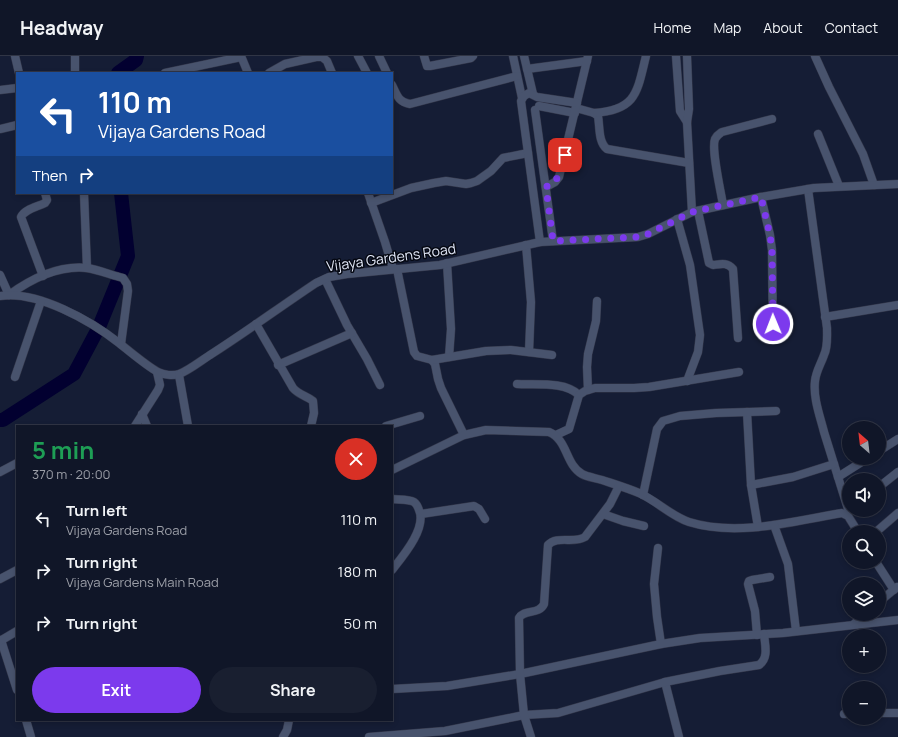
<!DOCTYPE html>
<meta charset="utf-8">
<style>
:root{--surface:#101628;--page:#191f30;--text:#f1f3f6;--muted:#9c9fa8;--line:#303545;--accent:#7c3aed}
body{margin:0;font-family:Manrope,sans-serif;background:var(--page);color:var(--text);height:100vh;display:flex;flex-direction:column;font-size:15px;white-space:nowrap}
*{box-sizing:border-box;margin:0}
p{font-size:13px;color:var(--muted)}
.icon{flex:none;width:22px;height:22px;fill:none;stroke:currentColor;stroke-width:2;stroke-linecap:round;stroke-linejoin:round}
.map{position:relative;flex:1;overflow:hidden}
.side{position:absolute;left:16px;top:369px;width:377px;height:296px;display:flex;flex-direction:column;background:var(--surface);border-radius:0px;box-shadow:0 2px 6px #0003,0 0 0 1px var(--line)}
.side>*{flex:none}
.guide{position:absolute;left:16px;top:16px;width:377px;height:122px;border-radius:0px;box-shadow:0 2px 6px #0003,0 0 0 1px var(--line);background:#1a4fa0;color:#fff;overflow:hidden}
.needle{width:26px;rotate:332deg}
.fabs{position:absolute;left:842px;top:365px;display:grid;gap:8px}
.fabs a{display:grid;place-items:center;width:44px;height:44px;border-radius:50%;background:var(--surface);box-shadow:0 2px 6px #0003,0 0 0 1px var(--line);font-size:20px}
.pin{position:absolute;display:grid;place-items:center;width:34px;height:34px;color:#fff;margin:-17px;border-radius:8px;box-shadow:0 2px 6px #0006}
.me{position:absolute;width:44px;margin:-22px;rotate:359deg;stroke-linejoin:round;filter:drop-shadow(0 0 3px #0008)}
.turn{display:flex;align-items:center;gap:14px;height:84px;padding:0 16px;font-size:18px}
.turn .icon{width:52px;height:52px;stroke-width:2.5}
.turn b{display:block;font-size:28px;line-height:34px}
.then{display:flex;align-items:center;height:38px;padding:0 16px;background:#0003;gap:8px;font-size:15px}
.round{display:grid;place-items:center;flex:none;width:42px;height:42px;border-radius:21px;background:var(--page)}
.overview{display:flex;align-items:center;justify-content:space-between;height:68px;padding:0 16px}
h1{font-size:24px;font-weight:700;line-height:30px;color:#1e9e55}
.action{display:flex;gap:8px;margin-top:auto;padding:8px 16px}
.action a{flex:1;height:46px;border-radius:24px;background:var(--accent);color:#fff;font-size:16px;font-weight:700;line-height:46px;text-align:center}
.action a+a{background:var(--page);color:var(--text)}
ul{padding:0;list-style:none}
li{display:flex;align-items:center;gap:12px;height:52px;padding:0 16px}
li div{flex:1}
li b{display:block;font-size:15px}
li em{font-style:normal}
header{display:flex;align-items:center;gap:24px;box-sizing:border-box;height:56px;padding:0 20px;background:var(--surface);border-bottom:1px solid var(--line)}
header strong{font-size:19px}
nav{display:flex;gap:22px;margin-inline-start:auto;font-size:14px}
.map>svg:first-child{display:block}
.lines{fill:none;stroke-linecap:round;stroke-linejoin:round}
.river{stroke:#020030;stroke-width:14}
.minor-casing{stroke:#34384b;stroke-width:9}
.minor{stroke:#48536d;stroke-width:8}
.route{stroke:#7c3aed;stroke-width:7;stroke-dasharray:0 12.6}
.labels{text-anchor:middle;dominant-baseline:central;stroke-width:3;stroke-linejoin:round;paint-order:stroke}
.street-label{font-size:14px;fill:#e1e7f7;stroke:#050812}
</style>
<header>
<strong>Headway</strong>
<nav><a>Home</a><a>Map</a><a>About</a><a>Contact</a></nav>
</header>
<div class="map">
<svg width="898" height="681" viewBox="0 0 898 681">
<rect width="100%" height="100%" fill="#151d35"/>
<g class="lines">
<g class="river">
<polyline points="118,17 136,4 137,0"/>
<polyline points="0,364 3,364 74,318 99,271 128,200 121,137"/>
</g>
<g class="minor-casing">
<g id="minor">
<polyline points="15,0 19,17"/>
<polyline points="75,0 75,17"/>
<polyline points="241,0 248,17"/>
<polyline points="358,0 367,17"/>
<polyline points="379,0 387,17"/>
<polyline points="424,0 427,10 430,10 471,2 473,0"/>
<polyline points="513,0 522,42"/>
<polyline points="524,0 533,38"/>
<polyline points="676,0 680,55 687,66"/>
<polyline points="687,0 689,53 687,66 692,156"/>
<polyline points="815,0 829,31 863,98 874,129"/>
<polyline points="527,13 587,5"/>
<polyline points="165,17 241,1"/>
<polyline points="269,17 285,8 316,1 322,1 327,5 332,17"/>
<path d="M392 29C397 39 398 46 410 48L517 20"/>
<polyline points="0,34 17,32"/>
<polyline points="539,50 575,57"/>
<path d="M576 52 594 57 598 60C600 71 598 86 607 93L689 107"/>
<polyline points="535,54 553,185"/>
<path d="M594 57C637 54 637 36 646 0"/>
<polyline points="0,73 17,69"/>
<polyline points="818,78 839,130"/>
<polyline points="546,131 555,126 559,121 588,0"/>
<path d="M808 133 827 272C827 281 828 291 824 299 821 308 816 315 815 325 813 342 820 360 824 376 832 402 840 427 848 453"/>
<polyline points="84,137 87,212"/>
<polyline points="368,137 385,186 393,213"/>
<polyline points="761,141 770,179 772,194 773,283"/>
<polyline points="371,147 411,132 434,127 446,125 466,128 471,127 477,125 491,115 503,102 528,97"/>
<path d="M723 149C721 136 711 93 715 83 717 79 719 78 722 76L772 63"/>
<path d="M698 155 709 207 713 209C721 208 727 206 733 213L738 282"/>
<polyline points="677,163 690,209 700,279 698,296 687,325"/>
<polyline points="540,186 521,45 524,40 529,37 537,41 577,47"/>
<polyline points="526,189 531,246 529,296"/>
<polyline points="447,207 451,273 449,301"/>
<polyline points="397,213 414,296 417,300 432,304 435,308 438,323 441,332 464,379"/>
<path d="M0 219 9 239C31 223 58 209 87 212 99 214 111 219 123 222L127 228 128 235 121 288"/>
<path d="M43 220 21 161C25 153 37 151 45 147L47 144 45 137"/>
<polyline points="325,223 347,269 367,303 380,329"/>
<path d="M0 240C37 234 91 265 119 287 129 295 148 311 158 316 164 319 173 320 179 318 188 315 202 304 210 299 246 276 280 251 316 227L329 221 347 218 440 209 540 186 638 181 648 178 692 156 761 141 814 132 898 128"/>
<polyline points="825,261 898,249"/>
<path d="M256 268 293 332C299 339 307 340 313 345L314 357 311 370"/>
<polyline points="432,304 486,295 511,294 552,299"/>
<polyline points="278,309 352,277"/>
<polyline points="179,319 188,370"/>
<polyline points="15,321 41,245"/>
<path d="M517 328C536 329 565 325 579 339"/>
<polyline points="588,334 587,311 588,298 596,265 597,245"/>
<polyline points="747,356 751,429 758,471"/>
<polyline points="142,358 147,370"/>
<polyline points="135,370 158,334 160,329 157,316"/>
<polyline points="386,370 420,360"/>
<polyline points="556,379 569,373 579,339 585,335 595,332 634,332 649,331 739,316"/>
<polyline points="879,395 898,383"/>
<path d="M392 414 464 379 486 374 549 376C568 384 565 408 582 418 587 421 596 422 602 424 614 428 627 432 639 437 657 445 671 460 689 466 737 481 795 465 842 457L848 460 858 476"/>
<polyline points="0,416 17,407"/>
<polyline points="838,421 868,402"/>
<polyline points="751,429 793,421 834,408"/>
<polyline points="879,431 898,416"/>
<polyline points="643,439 657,373 663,365 680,360 716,357 776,355"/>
<path d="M392 443C398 444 408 443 414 446 417 448 418 451 419 454 427 472 403 500 392 514"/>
<polyline points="421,458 474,450 479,453 485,463"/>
<polyline points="603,458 623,465 644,470"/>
<polyline points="774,469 788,508 796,575"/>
<polyline points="876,476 898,457"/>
<polyline points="658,492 654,528 657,561 661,588"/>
<polyline points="876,506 894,534"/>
<polyline points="0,523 17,514"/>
<polyline points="879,546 897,531"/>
<polyline points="854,568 865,558"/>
<polyline points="757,579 755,555 748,528 749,525 752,524 770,521"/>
<polyline points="1,584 17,634"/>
<polyline points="0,585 17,575"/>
<polyline points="665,626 679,681"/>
<polyline points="392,633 447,630 520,618 661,588 700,582 783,577 898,564"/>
<polyline points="879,657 898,657"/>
<polyline points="844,658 849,658"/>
<polyline points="26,664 31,681"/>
<polyline points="283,681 287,674 289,664"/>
<path d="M369 681 445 675 524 659 558 657 665 626 720 615 759 609C769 602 765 589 764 578"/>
<path d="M531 681 524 659 520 618 519 562C524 553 539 559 544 548L548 489C557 479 574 488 585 481L610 448 619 430"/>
</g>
</g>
<use href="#minor" class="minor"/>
</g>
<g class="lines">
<path class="route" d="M565 99C561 116 562 121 546 131L553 185 638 181 648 178 692 156 761 141 770 179 772 194 773 268"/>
</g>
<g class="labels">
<g class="street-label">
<text transform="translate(391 201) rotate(-8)">Vijaya Gardens Road</text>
</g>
</g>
</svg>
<div class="fabs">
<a><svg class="needle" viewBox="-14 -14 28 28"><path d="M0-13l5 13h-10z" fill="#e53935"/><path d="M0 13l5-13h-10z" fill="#9c9fa8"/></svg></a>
<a><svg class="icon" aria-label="sound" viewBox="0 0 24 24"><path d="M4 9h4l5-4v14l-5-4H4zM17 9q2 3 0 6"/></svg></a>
<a><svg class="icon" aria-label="search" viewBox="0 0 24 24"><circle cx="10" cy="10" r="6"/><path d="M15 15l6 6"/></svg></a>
<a><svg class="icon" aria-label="layers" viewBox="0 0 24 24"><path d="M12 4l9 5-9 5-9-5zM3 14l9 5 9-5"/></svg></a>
<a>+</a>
<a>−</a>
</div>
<div class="pin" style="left:565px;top:99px;background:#d93025"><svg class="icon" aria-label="arrive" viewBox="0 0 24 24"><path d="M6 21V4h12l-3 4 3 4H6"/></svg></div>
<svg class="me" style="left:773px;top:268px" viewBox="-20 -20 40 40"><circle r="17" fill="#7c3aed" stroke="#fff" stroke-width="3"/><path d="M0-11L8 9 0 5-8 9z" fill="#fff"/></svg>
<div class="guide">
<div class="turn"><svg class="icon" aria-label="left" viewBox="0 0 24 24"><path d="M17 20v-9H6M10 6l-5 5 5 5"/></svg><div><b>110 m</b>Vijaya Gardens Road</div></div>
<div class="then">Then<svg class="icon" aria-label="right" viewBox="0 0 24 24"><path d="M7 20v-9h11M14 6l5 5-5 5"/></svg></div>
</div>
<section class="side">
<div class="overview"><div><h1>5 min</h1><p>370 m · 20:00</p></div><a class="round" style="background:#d93025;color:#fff"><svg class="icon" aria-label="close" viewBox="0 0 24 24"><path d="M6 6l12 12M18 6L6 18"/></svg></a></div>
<ul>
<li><svg class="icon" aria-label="left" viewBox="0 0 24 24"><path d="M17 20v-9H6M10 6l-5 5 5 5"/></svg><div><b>Turn left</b><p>Vijaya Gardens Road</p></div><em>110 m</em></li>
<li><svg class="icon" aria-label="right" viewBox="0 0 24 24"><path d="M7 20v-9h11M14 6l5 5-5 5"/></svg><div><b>Turn right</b><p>Vijaya Gardens Main Road</p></div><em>180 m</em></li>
<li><svg class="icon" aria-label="right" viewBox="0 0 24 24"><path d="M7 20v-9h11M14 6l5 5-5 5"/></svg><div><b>Turn right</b></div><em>50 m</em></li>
</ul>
<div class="action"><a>Exit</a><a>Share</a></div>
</section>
</div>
